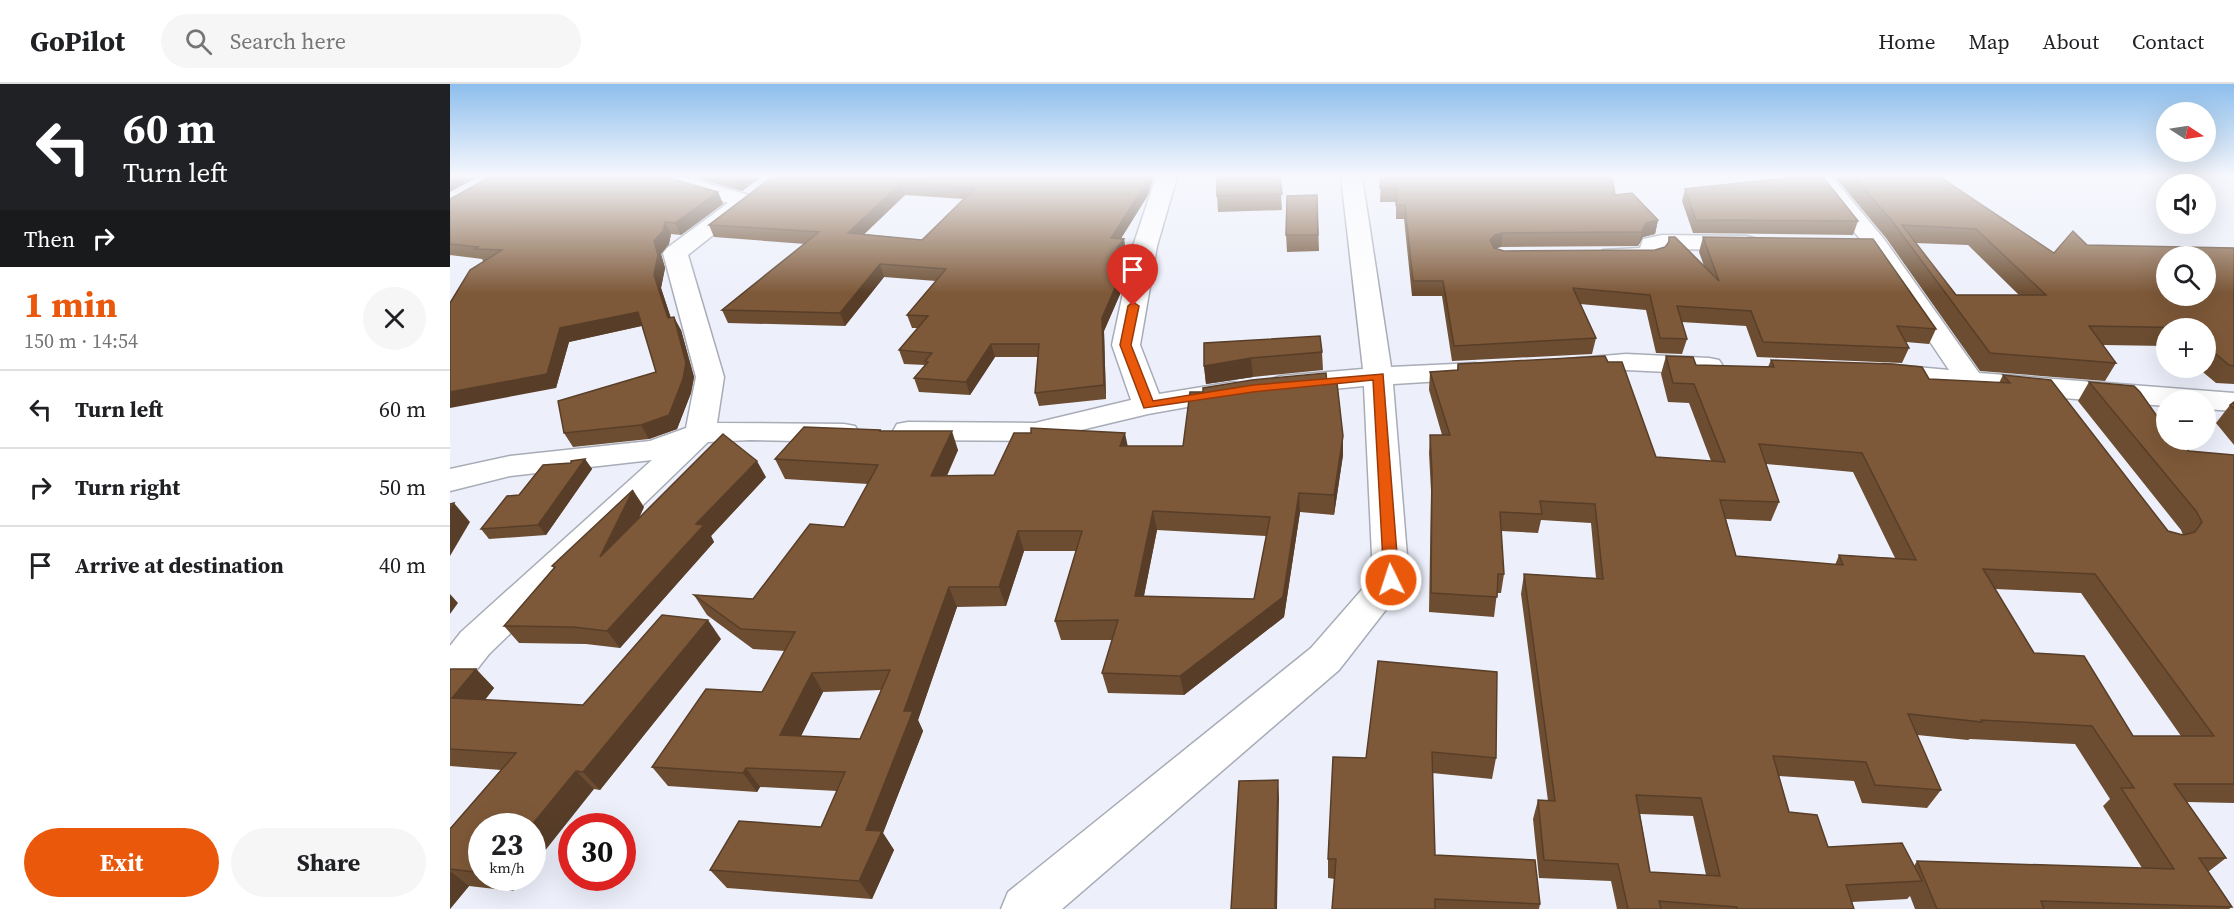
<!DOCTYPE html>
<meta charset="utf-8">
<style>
:root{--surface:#fff;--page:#f6f6f6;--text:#202124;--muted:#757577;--line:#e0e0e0;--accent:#ea580c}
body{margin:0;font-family:"Source Serif 4",serif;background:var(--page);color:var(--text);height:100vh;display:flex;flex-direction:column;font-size:22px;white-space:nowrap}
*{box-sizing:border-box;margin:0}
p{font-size:20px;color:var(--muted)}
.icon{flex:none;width:33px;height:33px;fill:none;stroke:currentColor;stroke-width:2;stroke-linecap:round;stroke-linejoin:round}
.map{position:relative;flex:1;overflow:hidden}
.panel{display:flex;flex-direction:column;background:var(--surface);width:450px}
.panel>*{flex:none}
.banner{background:#202124;color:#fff;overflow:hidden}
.needle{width:39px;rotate:102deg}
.controls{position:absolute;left:1706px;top:18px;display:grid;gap:12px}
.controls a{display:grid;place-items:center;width:60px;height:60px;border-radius:50%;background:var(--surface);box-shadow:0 6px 24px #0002;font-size:30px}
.speed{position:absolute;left:18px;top:729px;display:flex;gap:12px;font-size:30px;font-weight:700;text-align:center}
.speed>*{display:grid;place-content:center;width:78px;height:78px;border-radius:50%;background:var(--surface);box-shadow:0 6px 24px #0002;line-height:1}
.speed small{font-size:15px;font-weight:400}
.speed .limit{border:9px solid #d22;background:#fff;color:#111}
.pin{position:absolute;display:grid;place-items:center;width:51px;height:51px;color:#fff;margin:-62px -26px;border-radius:50% 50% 50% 0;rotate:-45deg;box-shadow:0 0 6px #0007}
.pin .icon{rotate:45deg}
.me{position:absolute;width:66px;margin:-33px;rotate:356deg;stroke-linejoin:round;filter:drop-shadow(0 0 4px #0008)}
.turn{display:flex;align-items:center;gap:21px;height:126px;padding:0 24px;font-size:27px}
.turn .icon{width:78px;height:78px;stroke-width:2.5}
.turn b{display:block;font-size:42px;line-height:51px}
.then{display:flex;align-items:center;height:57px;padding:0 24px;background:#0003;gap:12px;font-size:22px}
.round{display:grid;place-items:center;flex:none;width:63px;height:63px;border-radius:32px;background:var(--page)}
.summary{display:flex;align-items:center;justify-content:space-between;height:102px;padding:0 24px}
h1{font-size:36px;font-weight:700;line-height:45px;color:var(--accent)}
.cta{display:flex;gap:12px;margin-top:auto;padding:12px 24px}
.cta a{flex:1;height:69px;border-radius:36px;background:var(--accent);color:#fff;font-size:24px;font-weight:700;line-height:69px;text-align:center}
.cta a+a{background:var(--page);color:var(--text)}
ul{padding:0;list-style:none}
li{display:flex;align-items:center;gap:18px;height:78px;padding:0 24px;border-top:2px solid var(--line)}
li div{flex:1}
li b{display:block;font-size:22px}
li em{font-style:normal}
header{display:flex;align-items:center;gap:36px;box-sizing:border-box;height:84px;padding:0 30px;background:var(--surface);border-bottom:2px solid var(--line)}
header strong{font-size:28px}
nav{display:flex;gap:33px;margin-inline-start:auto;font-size:21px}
.search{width:420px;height:54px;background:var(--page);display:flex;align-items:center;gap:15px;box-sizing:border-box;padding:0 21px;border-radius:33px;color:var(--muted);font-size:22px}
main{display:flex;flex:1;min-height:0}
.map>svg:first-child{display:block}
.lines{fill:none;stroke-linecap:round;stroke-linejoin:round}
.minor-casing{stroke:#a8acb6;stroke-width:3}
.minor{fill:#fff;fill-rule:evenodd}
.wall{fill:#6c4d31;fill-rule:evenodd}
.shaded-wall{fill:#583e28}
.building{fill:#7e5939;stroke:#583e28;stroke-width:1.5;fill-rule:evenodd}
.route{fill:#ea580c;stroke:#983908;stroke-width:1.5}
</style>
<header>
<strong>GoPilot</strong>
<div class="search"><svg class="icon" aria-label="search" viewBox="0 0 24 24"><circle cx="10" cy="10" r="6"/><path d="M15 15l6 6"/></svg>Search here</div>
<nav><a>Home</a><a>Map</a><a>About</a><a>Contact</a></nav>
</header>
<main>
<section class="panel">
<div class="banner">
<div class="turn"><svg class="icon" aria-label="left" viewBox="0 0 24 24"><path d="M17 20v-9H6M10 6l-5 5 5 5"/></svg><div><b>60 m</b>Turn left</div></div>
<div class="then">Then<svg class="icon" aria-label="right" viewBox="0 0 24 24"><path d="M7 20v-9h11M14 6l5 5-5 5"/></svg></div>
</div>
<div class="summary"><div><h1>1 min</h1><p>150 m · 14:54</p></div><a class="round"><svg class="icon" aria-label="close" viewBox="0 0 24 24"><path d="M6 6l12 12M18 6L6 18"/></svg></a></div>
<ul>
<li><svg class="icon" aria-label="left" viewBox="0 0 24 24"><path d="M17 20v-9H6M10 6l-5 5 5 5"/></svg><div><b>Turn left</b></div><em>60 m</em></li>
<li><svg class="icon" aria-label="right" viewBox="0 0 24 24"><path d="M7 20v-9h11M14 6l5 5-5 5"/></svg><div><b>Turn right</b></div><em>50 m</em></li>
<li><svg class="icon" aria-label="arrive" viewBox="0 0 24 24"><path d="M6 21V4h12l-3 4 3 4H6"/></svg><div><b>Arrive at destination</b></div><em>40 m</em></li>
</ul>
<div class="cta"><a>Exit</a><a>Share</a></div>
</section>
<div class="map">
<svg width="1784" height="825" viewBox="0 0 1784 825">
<rect width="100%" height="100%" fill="#edf0fb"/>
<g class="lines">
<g class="minor-casing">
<g id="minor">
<polygon points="199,93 233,93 303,112 306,117 238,171 274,293 267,339 394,340 405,342 409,349 405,356 394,358 300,356 258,358 39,570 14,602 0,607 0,562 11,548 202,376 60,392 0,407 0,385 60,372 200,357 236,344 246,293 213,169 217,164 278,119 202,97"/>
<polygon points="706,93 727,93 707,162 690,261 709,310 783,298 793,301 798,307 793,313 698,330 585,357 458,356 447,354 443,347 447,340 458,338 585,339 681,316 662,261 683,162"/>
<polygon points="891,93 912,93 941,283 1025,279 1035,281 1039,287 1035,293 1025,295 943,300 959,496 889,586 612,825 551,825 558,808 861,564 923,493 914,302 831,310 821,307 817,301 821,295 831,292 913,285"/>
<polygon points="1361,93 1382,93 1434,155 1529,289 1784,309 1784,327 1755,325 1755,316 1716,316 1716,322 1600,313 1423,294 1419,288 1423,282 1433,280 1499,286 1417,164"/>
<path d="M1212 151 1296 152 1304 154 1308 159 1304 164 1296 166 1213 165 1214 171 1210 176C1193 180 1170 180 1153 176L1149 171 1153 166 1190 164 1193 155Z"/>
<polygon points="1176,270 1259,274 1269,276 1273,282 1269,288 1259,290 1176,286 1127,289 1117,287 1113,281 1117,275"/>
</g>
</g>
<use href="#minor" class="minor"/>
</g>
<g class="wall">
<polygon points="242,93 311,93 292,107"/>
<path d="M322 93 698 111 671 154 674 155 677 177 674 192 670 202 671 208 654 247 656 315 589 322 585 309 588 273H545L520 311 469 308 464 294 475 281 454 280 449 266 468 244H462L457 231 486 197 434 193 395 242 278 239 272 226 355 160 264 153 259 141ZM455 111 514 115 472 156 414 150Z"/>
<polygon points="830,93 832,126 768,128 767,112"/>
<polygon points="931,93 1165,111 1208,136 1205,150 1193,153 1188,162 1051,163 1045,164 1054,167 1205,166 1215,163 1217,161 1219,153 1254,182 1249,168 1253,153 1486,245 1479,260 1456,258 1459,264 1452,279 1307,273 1296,242 1231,238 1237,255 1232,270 1206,269 1196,226 1130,220 1146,254 1142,270 1002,277 992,212 962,212 954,135 946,135 946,118 930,118"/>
<path d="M1385 93H1490L1604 169 1637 161 1784 164V300L1766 299 1748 284H1755V244H1716V262L1653 261 1666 279 1655 297 1530 287 1436 154ZM1465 159 1518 161 1569 211H1506Z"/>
<polygon points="1235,105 1408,137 1403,151 1243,149 1232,117"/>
<polygon points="268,108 273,120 231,151 221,150 219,160 211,170 215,184 211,204 221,234 231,246 244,293 241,309 227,345 199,355 123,363 114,349 206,288 192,242 119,258 106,304 32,175 0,171 0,115"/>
<polygon points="867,111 869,167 837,168 836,151"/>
<polygon points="870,252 872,268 873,286 803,293 756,300 754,282"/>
<path d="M1216 272 1246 281 1318 283 1321 276 1479 295 1549 299 1553 291 1718 447 1733 451 1731 446 1628 317 1639 298 1716 345 1739 367 1784 371V719L1737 718 1776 774 1758 788 1782 823 1779 825H1465L1460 812 1457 815 1402 818 1404 825H1167L1161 797 1089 794 1083 735 1088 716 1098 717 1071 510 1074 490 1146 494 1141 439 1091 436 1088 449 1051 447 1054 490 1051 509H1047L1044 533 979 528 981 407 979 369 980 351H992L979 306 980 288 1007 286 1008 280 1206 373 1261 377 1239 319 1218 318 1211 290ZM1316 380 1403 388 1445 474 1389 471 1385 481 1286 472 1276 435 1321 437 1329 418ZM1545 505 1631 509 1731 652H1683L1584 569ZM1467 651 1518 656 1520 655 1625 660 1660 715 1653 722 1692 784 1467 777 1464 782 1378 763 1339 728 1329 692 1404 697 1412 719 1477 724 1491 706ZM1190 730 1243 732 1256 791 1200 788Z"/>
<path d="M877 300 893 352V371L884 431 850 428 834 533 734 611 658 609 652 589 662 556H611L605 537 626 467H574L556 522 507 523 468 636 473 647 433 749 444 766 422 815 277 804 260 786 371 743 387 707 310 703 307 708 218 702 202 683 312 608 335 567 303 565 257 531 244 511 303 515 394 443 418 400 335 395 325 375 431 346V347L508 366 497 392 544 391 678 362H733ZM707 446 816 452 804 515 694 512ZM431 606 410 655 351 652 373 608Z"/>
<polygon points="1784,318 1784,361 1766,339 1780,321"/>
<polygon points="135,375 142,385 96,451 39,455 31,445 69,411 121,379"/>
<polygon points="316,393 261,452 264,458 170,564 136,560 69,559 54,542 104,484 102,482 194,423 189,434"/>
<polygon points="271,555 150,706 144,705 32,742 32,794 74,794 63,807 19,802 0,825 0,745 51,686 0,682 0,585 26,585 44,604 35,616 133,621"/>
<polygon points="928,577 1046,674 1042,695 982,689 985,771 1090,820 1089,825 882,825 885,795 878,794 878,775 916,674"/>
</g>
<g class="shaded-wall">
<polygon points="0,93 28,93 0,108"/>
<polygon points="289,93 311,93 292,107 286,95"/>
<polygon points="698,93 704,93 698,111 664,166 661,154"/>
<polygon points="451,99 455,111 403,161 398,149"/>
<polygon points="268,108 273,120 231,151 225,139"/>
<polygon points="1208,136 1205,150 1193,153 1188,162 1192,148 1196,139"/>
<polygon points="215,138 221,150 219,160 211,170 215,184 211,204 225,247 218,234 204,191 204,157"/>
<polygon points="1053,149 1051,163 1043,165 1040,156 1045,151"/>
<polygon points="674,155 677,177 674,192 670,202 671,208 654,247 656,315 654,301 652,234 665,195 667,164"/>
<polygon points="430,180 434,193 395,242 390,229"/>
<polygon points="188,228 195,241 119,258 106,304 0,324 0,308 110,244"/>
<polygon points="224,233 231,246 244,293 241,309 227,345 199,355 191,341"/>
<polygon points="541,260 545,273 520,311 516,298"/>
<polygon points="801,274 803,293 756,300 754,282"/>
<polygon points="502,347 508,366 488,411 481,392"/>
<polygon points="675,349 679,368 670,362"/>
<polygon points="893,352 893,371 884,431 884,411"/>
<polygon points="135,375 142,385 96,451 88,441"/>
<polygon points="307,377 316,393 261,452 264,458 170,564 157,547 246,440"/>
<polygon points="183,406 194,423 163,489 150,473"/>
<polygon points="849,409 850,428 834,533 734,611 730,592 833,513"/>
<polygon points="4,419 20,438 0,472 0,426"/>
<polygon points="703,427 707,446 690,531 685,512"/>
<polygon points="568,447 574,467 556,522 549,503"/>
<polygon points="499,503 507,523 468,636 473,647 433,749 444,766 422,815 409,797 416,746 454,627"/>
<polygon points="0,510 8,519 0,530"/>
<polygon points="258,536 271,555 150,706 133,688"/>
<polygon points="26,585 44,604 21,633 2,614"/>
<polygon points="362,589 373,608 342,670 330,651"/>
<polygon points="296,684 310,703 307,708 293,689"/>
<polygon points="126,687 144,705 82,783 82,742 81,742"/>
<polygon points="828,696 829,714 827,825 825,825"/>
<polygon points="0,787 19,802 0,825"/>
<polygon points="47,794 74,794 63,807"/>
</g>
<g class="building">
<polygon points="40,93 216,93 268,108 225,139 215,138 213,147 204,157 208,171 204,191 218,234 224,233 236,279 233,295 219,331 191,341 114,349 108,317 206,288 188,228 110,244 97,290 0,308 0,219 20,186 52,166 25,165 28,163 0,160 0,115"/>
<path d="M322 93H698L696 99 661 154 674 155 667 164 675 165 672 180 665 195H669L652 234 654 301 585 309 589 260H541L516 298 464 294 478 278 475 277 482 269 449 266 478 232 457 231 496 185 430 180 390 229 272 226 369 148 259 141ZM451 99 525 104 472 156 398 149Z"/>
<polygon points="767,93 830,93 832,110 767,112"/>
<polygon points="931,93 1162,93 1165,111 1182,109 1208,136 1196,139 1192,148 1053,149 1045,151 1040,156 1044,164 1054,167 1205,166 1215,163 1219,158 1219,153 1225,153 1269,197 1253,153 1423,155 1486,245 1447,242 1459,264 1313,258 1301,227 1227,222 1237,255 1210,254 1200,211 1123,204 1146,254 1004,262 993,197 963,197 955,121 946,121 947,104 930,104"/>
<polygon points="1346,93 1373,93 1408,137 1246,136 1235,105"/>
<path d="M1404 93H1490L1604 169 1623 147 1637 161 1784 164V282L1779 281 1755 261V244L1639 242 1666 279 1540 269 1442 137ZM1452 141 1526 145 1596 211H1506ZM1716 172H1755V212H1716Z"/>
<polygon points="867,111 868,151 836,151 837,112"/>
<polygon points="870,252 872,268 801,274 754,282 754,259"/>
<path d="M1155 272 1158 278H1172L1206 373 1275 378 1244 300 1223 299 1216 272 1243 273 1246 281 1324 283 1321 276 1442 280 1472 283 1479 295 1560 299 1553 291 1601 296 1718 447 1733 451 1745 448 1752 438 1746 427 1639 298 1684 302 1690 308 1716 345V356H1730L1739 367 1784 371V700H1724L1776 774H1749L1782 823 1591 817 1594 825H1487L1467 777 1724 785 1671 704H1684L1642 642 1531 636 1532 638 1458 630 1491 706 1425 701 1416 678 1323 672 1339 728 1367 731 1378 763 1452 759 1472 797 1396 801 1404 825H1287V823L1209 817 1211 825H1178L1168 780 1094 776 1088 716 1105 717 1074 490 1153 495 1145 420 1090 417 1092 430 1050 428 1054 490H1048L1047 513 981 509 982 388 980 351H1000L980 288 1008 286V280ZM1309 360 1412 369 1466 476 1389 471 1393 481 1286 472 1270 416 1329 418ZM1533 485 1645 490 1764 652H1683L1634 572 1584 569ZM1186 711 1251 714 1270 792 1200 788Z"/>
<path d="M876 289 877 300 887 299 893 352 884 411 849 409 833 513 730 592 652 589 668 536 605 537 632 447H568L549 503H499L454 627H463L416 746 432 747 409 797 260 786 289 737 371 743 395 688 296 684 293 689 202 683 256 605 312 608 345 548 291 545 244 511 303 515 360 440 394 443 428 381 325 375 354 343 431 346 429 347H502L481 392 544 391 564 349H581V344L675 349 670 362H733L740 308H753V304L802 296ZM703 427 820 433 804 515 685 512ZM440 586 410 655 330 651 362 589Z"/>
<polygon points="1784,318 1784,325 1780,321"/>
<polygon points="273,350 307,377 246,440 254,441 157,547 123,543 54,542 105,483 102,482 183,406 150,473"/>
<polygon points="135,375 88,441 31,445 57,412 69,411 93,381 121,379 121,377"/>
<polygon points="4,419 0,426 0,420"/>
<polygon points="212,531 258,536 133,688 126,687 81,742 32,742 32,789 0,785 0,745 66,669 0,665 0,585 26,585 2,614 133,621"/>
<polygon points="928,577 1047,588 1046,674 982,668 985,771 1085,776 1090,820 985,815 985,825 882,825 886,775 878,775 883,673 916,674"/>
<polygon points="828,696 825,825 781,825 789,697"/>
</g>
<linearGradient id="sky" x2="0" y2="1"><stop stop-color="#8dbeec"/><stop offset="0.44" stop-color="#f7f8fd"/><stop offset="1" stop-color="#f7f8fd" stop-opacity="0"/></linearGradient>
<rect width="1784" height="209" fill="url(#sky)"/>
<polygon class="route" points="683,218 689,222 681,261 703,317 803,301 933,290 949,496 947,499 936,499 934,496 923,296 803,308 694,324 670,261 678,222"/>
</svg>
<div class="controls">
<a><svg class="needle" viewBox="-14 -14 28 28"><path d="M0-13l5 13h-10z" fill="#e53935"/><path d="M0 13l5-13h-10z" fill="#757577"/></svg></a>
<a><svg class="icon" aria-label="sound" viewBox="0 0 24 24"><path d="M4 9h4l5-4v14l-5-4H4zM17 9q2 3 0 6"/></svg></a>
<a><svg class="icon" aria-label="search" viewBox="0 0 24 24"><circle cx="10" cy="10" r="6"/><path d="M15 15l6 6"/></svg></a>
<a>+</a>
<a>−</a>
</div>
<div class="speed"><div>23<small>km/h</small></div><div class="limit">30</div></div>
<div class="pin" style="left:683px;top:222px;background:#d93025"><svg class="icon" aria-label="arrive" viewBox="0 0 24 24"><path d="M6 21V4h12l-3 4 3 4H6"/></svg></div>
<svg class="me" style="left:941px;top:496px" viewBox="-20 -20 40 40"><circle r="17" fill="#ea580c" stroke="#fff" stroke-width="3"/><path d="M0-11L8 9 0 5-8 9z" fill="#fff"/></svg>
</div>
</main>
